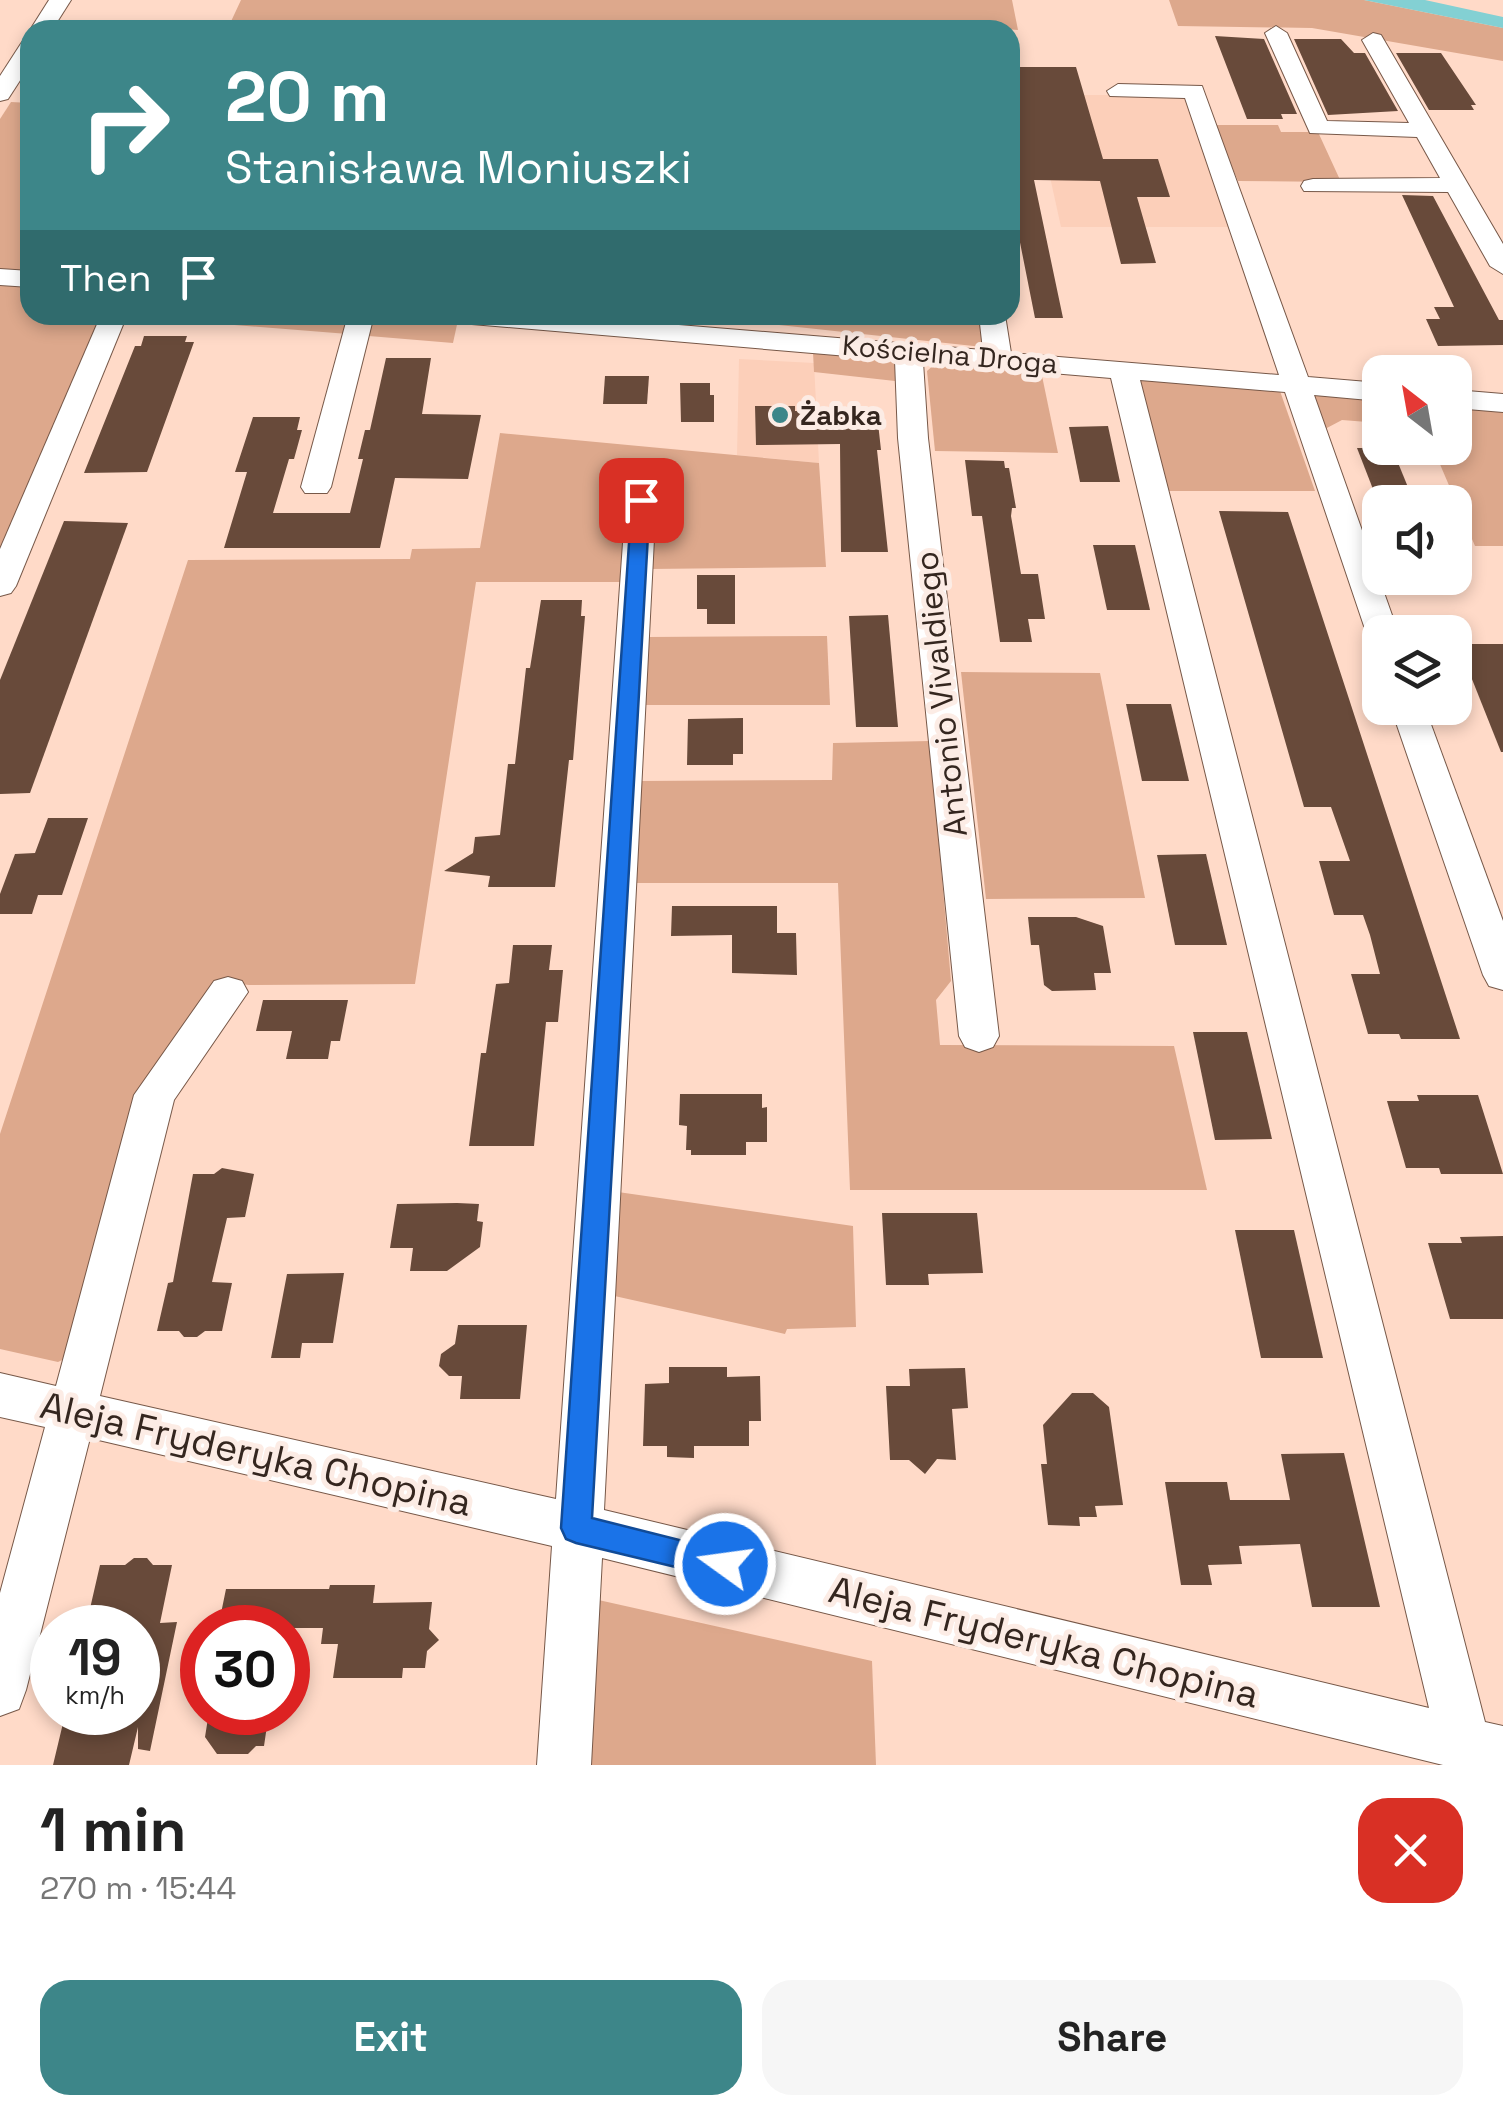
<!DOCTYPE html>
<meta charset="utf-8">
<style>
:root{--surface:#fff;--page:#f6f6f6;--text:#222;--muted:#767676;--accent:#3d8689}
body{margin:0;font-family:"Space Grotesk",sans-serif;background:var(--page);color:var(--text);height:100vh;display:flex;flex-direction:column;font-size:38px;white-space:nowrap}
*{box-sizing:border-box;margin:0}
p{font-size:32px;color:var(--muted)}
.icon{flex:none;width:55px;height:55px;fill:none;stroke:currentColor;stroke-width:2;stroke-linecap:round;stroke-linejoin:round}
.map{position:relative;height:1765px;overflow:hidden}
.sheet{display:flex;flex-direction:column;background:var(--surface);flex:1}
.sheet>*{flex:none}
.top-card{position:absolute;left:20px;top:20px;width:1000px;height:305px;border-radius:30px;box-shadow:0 5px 15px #0003;background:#3d8689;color:#fff;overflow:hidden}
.needle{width:65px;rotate:329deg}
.fabs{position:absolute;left:1362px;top:355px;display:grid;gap:20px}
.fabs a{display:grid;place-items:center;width:110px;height:110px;border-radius:20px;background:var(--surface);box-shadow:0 5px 15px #0003;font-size:50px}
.speed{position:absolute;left:30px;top:1605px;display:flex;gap:20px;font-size:50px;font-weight:700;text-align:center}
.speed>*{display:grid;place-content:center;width:130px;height:130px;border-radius:50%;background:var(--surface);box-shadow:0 5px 15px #0003;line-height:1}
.speed small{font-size:25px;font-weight:400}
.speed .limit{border:15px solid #d22;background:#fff;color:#111}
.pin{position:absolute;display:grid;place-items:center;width:85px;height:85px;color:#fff;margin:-42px;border-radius:20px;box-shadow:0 5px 15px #0006}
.me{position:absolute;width:110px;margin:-55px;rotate:284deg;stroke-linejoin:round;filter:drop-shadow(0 0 8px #0008)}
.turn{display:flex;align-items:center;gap:35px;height:210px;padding:0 40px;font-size:45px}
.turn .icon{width:130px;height:130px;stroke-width:2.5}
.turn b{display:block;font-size:70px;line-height:85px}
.then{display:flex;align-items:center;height:95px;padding:0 40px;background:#0003;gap:20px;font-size:38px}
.round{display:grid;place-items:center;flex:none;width:105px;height:105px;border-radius:30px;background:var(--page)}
.headline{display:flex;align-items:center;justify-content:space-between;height:170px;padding:0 40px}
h1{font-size:60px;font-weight:700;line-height:75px}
.action{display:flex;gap:20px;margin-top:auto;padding:20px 40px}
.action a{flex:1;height:115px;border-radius:30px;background:var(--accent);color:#fff;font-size:40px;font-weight:700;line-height:115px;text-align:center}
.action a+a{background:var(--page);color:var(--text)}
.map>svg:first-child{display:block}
.built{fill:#fccfb9}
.green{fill:#dda88c}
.water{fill:#83d0d3}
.building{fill:#684a3a}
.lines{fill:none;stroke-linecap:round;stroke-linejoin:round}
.minor-casing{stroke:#775848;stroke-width:2}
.minor{fill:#fff;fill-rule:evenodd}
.route{fill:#1a73e8;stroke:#114b97;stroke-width:2.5}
.poi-dot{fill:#3d8689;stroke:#fcece5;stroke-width:4}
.labels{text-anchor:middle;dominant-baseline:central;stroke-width:10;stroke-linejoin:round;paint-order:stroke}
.far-street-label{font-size:28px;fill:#34261f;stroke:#fcece5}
.far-poi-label{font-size:28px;font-weight:bold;fill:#34261f;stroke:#fcece5;text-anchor:start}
.street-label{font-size:32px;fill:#34261f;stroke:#fcece5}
.near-street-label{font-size:38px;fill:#34261f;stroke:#fcece5}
</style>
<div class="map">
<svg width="1503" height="1765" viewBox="0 0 1503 1765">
<rect width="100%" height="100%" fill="#ffdac8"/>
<g class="built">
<polygon points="1032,95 1188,95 1234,227 1061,227"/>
<polygon points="739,359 814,363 819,463 737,455"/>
</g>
<g class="green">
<polygon points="241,0 1012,0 1018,30 938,24 938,30 227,30"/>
<polygon points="1169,0 1364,0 1503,28 1503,61 1312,28 1178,26"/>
<polygon points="11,102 30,103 30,273 0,270 0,119"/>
<polygon points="1214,125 1278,125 1281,132 1318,132 1341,182 1238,181"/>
<polygon points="0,283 30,286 30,315 103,315 0,551"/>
<polygon points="348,315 348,334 123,316 124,315"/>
<polygon points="381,315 458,320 453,343 369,336 373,319"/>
<polygon points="778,315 982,315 992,348 779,325"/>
<polygon points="813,352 896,360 895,381 814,372"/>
<polygon points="936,363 1041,371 1058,453 935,451 927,371"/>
<polygon points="1136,378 1280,391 1315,491 1165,491"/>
<polygon points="1312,393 1380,399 1380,423 1342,420 1325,429"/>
<polygon points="1455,407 1503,412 1503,546 1475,546 1433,448 1455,448"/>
<polygon points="500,433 819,463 826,567 649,569 653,504 658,502 640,492 627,499 620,582 476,582 415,984 249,985 215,981 75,1354 58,1362 0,1349 0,1134 188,560 410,559 412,549 480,548"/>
<polygon points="827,636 830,705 645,705 647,637"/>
<polygon points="961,672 1100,673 1145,898 986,899"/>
<polygon points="930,741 951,981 936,1000 940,1045 1174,1046 1207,1190 850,1190 838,883 631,883 640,781 832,780 833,743"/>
<polygon points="618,1192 853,1226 856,1327 787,1329 785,1334 610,1295"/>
<polygon points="594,1599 872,1661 876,1765 585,1765"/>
</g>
<polygon class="water" points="1364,0 1425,0 1503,17 1503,28"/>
<g class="building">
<polygon points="1215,36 1264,39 1297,114 1281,114 1283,119 1247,119"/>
<polygon points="1294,39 1341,39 1354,53 1365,53 1398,111 1328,115"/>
<polygon points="1396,53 1441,53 1476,105 1471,105 1474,110 1429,110"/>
<polygon points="1010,67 1076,67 1103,159 1158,159 1170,197 1137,197 1156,263 1121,264 1100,181 1034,180 1063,318 1035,318 1010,192"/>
<polygon points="1402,195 1433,196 1499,320 1503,320 1503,345 1438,346 1426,319 1440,319 1434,307 1454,307"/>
<polygon points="144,336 187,336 185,342 194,342 147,472 84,473 135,346 141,346"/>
<polygon points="386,358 431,358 422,414 481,415 468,479 395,478 380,548 224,548 247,472 235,472 253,417 300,417 297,430 302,430 294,459 289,459 273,513 350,513 363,459 358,459 365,430 370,430"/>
<polygon points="605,376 649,376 647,404 603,404"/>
<polygon points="680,383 710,383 710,395 714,395 714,422 681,422"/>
<polygon points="755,406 795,406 795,411 874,412 875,423 878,423 881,450 877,450 888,552 841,552 840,444 756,445"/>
<polygon points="1108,426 1120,482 1080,482 1069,427"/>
<polygon points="1357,448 1392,448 1414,502 1378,502"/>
<polygon points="965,460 1004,461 1005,468 1009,468 1016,508 1012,508 1011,516 1021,574 1038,574 1045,619 1028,619 1032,642 1000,642 982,516 972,516"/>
<polygon points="1219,511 1288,512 1460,1039 1401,1039 1399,1034 1368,1034 1351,974 1380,974 1370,935 1363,915 1334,915 1319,861 1350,861 1331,807 1304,807"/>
<polygon points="64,521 128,523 30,793 0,794 0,680"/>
<polygon points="1093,545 1135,545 1150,610 1107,610"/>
<polygon points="697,575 735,575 735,624 707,624 707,609 697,609"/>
<polygon points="541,600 582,600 581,616 585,616 573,760 569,760 555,887 488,887 490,876 444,871 473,853 475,837 500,835 508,764 515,764 526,668 530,668"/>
<polygon points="888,615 898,727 856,727 849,616"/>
<polygon points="1458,644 1503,644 1503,752 1501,752"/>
<polygon points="1126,704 1171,704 1189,781 1142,781"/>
<polygon points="743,718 743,754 733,754 733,765 687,765 688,719"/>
<polygon points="48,818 88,818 62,895 38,895 32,914 0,914 0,894 15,854 35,853"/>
<polygon points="1206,854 1227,945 1175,945 1157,855"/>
<polygon points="672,906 777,906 777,933 796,933 797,975 732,973 732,935 671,936"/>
<polygon points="1028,917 1076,917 1103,926 1111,973 1094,973 1096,990 1052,991 1044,985 1039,945 1031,945"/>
<polygon points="513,945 552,945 549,970 563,970 558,1022 546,1022 534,1146 469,1146 481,1053 486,1053 496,984 509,983"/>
<polygon points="263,1000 348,1000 340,1041 331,1041 328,1059 286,1059 292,1031 256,1031"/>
<polygon points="1193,1032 1247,1032 1272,1139 1215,1140"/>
<polygon points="680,1094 762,1094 762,1108 767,1107 767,1142 746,1142 746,1155 691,1155 691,1150 686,1150 687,1126 679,1125"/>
<polygon points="1417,1095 1478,1095 1503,1174 1441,1174 1439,1168 1406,1168 1387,1101 1419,1101"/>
<polygon points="222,1168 254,1174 245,1217 227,1218 212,1282 232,1283 222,1331 205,1331 197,1337 184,1337 179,1331 157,1331 168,1283 173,1282 193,1174 214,1174"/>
<polygon points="457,1203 479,1204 477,1221 483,1222 480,1247 447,1271 410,1271 413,1248 390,1248 397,1204"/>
<polygon points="882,1213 977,1213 983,1273 928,1274 929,1285 886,1285"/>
<polygon points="1235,1230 1294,1230 1323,1358 1261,1358"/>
<polygon points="1503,1236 1503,1319 1450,1319 1428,1243 1462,1243 1460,1237"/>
<polygon points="344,1273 333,1343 302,1343 300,1358 271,1358 287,1274"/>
<polygon points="458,1325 527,1325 520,1399 460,1399 462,1376 449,1376 439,1366 441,1354 455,1344"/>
<polygon points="669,1367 727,1367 727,1377 760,1376 761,1421 749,1421 749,1446 694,1446 694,1458 667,1457 667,1446 643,1446 645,1384 669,1383"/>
<polygon points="965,1368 968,1408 952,1409 956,1460 937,1459 925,1474 909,1460 890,1460 886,1386 910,1386 909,1369"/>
<polygon points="1072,1393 1093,1393 1109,1407 1123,1505 1095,1506 1097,1517 1079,1517 1080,1526 1048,1525 1041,1464 1047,1464 1043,1425"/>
<polygon points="1344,1453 1380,1607 1312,1607 1300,1544 1239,1546 1242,1564 1208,1565 1212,1585 1181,1585 1165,1482 1227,1482 1230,1500 1290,1500 1281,1454"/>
<polygon points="134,1558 147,1558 153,1565 172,1565 160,1623 177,1622 150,1751 138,1749 138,1727 129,1765 53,1765 64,1719 69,1719 71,1712 138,1712 138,1628 86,1626 100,1565 125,1565"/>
<polygon points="330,1585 375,1585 373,1603 432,1602 429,1629 439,1640 427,1651 425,1668 403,1668 402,1678 333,1678 338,1644 321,1644 323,1628 218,1628 226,1589 329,1589"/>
<polygon points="209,1712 269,1712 264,1746 256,1746 248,1754 217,1754 205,1737"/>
</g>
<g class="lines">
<g class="minor-casing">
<g id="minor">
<polygon points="49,0 71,0 52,30 30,30"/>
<polygon points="1276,26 1287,33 1327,121 1409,123 1362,40 1373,33 1381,35 1503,244 1503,274 1490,266 1448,192 1304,191 1301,186 1304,181 1313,179 1440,178 1417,137 1310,133 1265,33"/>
<polygon points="30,40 30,65 8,99 0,101 0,76 22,42"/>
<polygon points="1118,84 1202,86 1308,377 1380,383 1380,401 1314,395 1398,632 1380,632 1380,642 1370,640 1366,632 1285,392 1140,380 1485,1722 1503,1726 1503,1765 1443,1765 602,1558 591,1765 537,1765 552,1546 90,1438 26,1690 19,1709 0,1716 0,1593 45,1427 0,1417 0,1373 56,1386 134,1095 214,981 228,977 242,981 248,992 174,1100 100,1396 556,1499 626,500 630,494 652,494 656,500 604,1510 1429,1708 1111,378 923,362 928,438 999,1036 993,1047 979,1052 965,1047 959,1036 898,438 895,360 460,323 447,315 557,315 983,350 979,315 1005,315 1011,353 1279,375 1185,98 1110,96 1107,91"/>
<polygon points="0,269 30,271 30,287 0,285"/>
<polygon points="101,315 127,315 16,586 11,593 0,596 0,549"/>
<polygon points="348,315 374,315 331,487 327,493 305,493 301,487"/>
<polygon points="1455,390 1503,394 1503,412 1455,408"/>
<polygon points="1391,708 1425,708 1503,921 1503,990 1489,986 1483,975"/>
</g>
</g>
<use href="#minor" class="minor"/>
</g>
<polygon class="route" points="641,495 650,500 592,1518 735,1554 740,1564 735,1575 725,1579 576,1543 566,1539 561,1528 632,500"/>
<circle class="poi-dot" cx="780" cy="415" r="10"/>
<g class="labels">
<g class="far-street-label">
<text transform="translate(950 354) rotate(5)">Kościelna Droga</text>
</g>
<g class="far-poi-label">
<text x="800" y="415">Żabka</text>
</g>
<g class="street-label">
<text transform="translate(941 694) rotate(-96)">Antonio Vivaldiego</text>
</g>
<g class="near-street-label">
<text transform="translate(256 1454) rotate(13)">Aleja Fryderyka Chopina</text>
<text transform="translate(1044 1642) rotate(14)">Aleja Fryderyka Chopina</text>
</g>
</g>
</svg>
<div class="fabs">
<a><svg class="needle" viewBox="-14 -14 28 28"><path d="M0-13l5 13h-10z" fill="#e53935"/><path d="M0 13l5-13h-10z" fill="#767676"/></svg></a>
<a><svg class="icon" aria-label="sound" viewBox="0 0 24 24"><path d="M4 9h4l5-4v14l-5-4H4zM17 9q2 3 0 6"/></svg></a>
<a><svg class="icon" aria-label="layers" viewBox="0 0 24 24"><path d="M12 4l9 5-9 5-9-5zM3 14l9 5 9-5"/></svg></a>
</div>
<div class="speed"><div>19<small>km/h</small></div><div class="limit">30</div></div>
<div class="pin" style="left:641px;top:500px;background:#d93025"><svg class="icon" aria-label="arrive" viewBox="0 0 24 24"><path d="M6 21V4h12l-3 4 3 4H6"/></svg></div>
<svg class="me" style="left:725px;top:1564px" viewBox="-20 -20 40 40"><circle r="17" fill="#1a73e8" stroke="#fff" stroke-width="3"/><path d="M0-11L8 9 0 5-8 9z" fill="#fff"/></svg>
<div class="top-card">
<div class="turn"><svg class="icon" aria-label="right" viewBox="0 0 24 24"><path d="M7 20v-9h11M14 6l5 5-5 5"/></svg><div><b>20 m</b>Stanisława Moniuszki</div></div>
<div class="then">Then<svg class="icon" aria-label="arrive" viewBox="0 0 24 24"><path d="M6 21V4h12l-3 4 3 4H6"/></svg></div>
</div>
</div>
<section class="sheet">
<div class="headline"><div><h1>1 min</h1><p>270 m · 15:44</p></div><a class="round" style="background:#d93025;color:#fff"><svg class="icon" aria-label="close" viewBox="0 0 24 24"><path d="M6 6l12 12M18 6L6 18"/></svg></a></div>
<div class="action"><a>Exit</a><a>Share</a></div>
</section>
